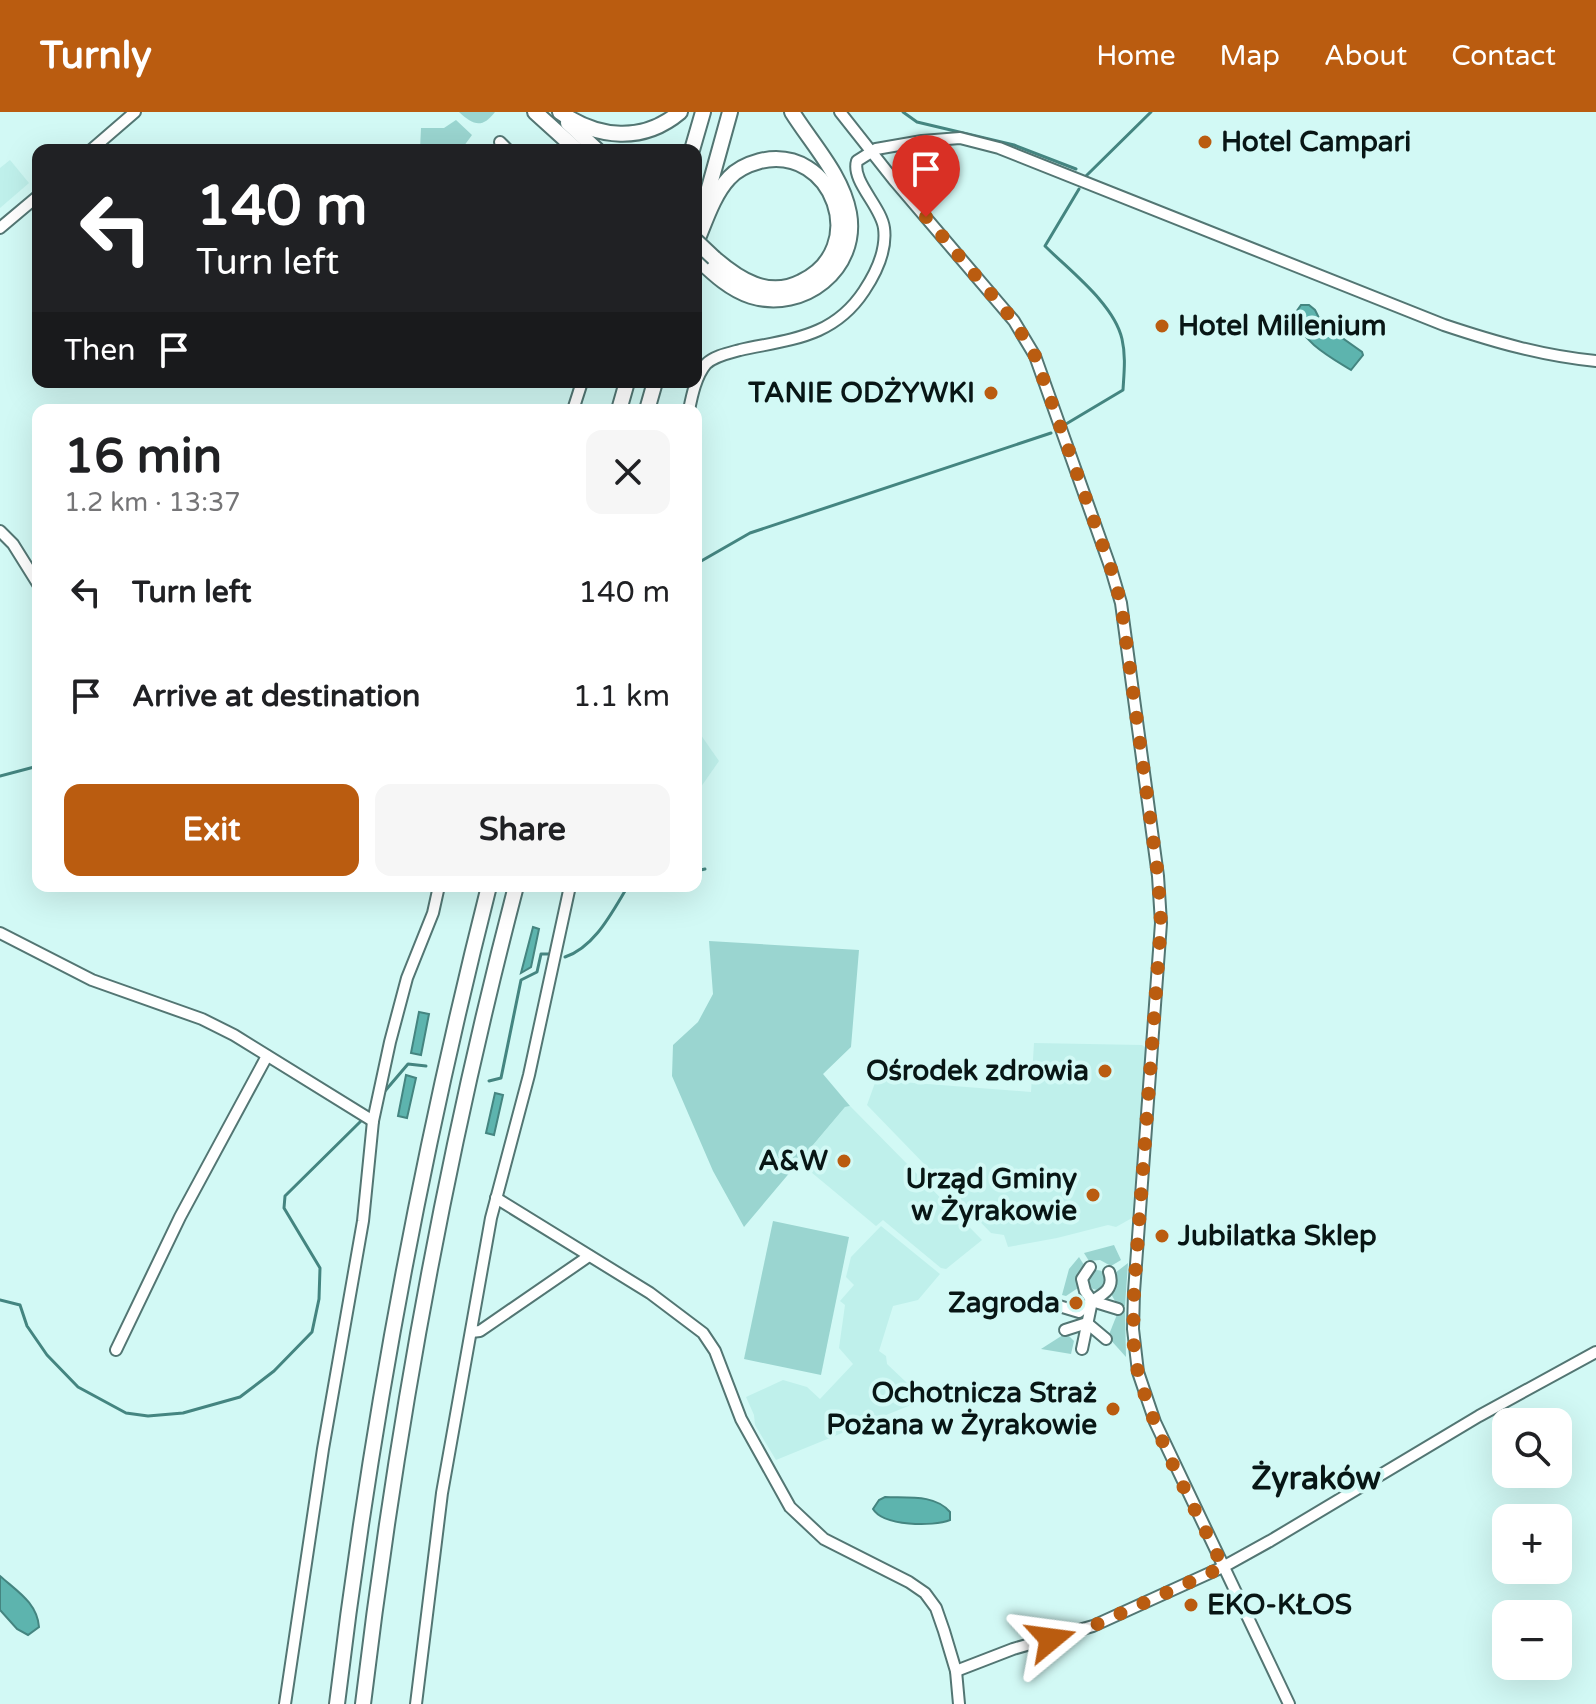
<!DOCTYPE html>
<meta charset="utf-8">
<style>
:root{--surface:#fff;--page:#f6f6f6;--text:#202124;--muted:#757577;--accent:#ba5c10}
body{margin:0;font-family:"Varela Round",sans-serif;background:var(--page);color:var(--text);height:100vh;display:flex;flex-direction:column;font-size:30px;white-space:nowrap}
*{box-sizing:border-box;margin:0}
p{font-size:26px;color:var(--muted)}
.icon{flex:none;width:44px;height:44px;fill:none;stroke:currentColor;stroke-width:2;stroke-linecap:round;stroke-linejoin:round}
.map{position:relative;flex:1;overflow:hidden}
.details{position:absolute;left:32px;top:292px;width:670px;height:488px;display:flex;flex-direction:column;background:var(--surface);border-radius:16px;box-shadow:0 8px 32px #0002}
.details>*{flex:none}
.guide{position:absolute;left:32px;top:32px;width:670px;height:244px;border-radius:16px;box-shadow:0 8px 32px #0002;background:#202124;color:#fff;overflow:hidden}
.buttons{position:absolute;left:1492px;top:1296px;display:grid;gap:16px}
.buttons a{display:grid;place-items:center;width:80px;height:80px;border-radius:16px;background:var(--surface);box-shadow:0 8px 32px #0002;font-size:40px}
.pin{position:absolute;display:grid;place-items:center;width:68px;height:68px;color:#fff;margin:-82px -34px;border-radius:50% 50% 50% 0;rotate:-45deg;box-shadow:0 0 8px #0007}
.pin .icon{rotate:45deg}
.me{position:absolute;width:88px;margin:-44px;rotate:74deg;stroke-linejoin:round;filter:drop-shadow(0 0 6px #0008)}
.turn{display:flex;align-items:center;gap:28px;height:168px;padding:0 32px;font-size:36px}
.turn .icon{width:104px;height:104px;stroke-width:2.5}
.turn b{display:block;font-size:56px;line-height:68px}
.then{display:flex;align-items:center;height:76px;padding:0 32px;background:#0003;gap:16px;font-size:30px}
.round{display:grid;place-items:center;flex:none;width:84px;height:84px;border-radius:16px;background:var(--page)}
.headline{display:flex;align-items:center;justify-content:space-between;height:136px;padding:0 32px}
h1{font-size:48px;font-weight:700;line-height:60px}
.button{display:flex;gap:16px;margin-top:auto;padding:16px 32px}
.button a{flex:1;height:92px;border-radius:16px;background:var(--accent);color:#fff;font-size:32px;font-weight:700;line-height:92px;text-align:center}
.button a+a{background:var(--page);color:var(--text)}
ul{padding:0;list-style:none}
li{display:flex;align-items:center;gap:24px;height:104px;padding:0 32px}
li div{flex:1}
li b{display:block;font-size:30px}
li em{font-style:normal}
header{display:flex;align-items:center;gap:48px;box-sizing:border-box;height:112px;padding:0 40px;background:var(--accent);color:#fff}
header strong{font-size:38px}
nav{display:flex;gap:44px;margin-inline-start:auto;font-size:28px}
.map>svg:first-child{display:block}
.built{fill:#bff0eb}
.green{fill:#9ad5d0}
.water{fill:#5db4ae;stroke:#448580;stroke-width:2}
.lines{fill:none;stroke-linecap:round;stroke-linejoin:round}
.stream{stroke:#448580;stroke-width:3}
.minor-casing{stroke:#537673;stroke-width:14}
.highway-casing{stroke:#537673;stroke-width:18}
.minor{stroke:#fff;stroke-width:10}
.highway{stroke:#fff;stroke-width:14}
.highway-bridge-casing{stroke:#537673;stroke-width:18;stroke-linecap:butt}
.highway-bridge{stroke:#fff;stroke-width:14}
.route{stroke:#ba5c10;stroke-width:14;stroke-dasharray:0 25.2}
.poi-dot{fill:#ba5c10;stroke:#d2f9f5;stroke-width:3}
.labels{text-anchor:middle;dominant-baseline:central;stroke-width:8;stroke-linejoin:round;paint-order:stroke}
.poi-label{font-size:28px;font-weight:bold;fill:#081615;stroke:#d2f9f5;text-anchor:end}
.quarter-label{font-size:32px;font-weight:bold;fill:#081615;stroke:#d2f9f5}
</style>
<header>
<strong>Turnly</strong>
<nav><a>Home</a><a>Map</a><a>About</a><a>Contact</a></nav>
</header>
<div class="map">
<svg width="1596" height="1592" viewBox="0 0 1596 1592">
<rect width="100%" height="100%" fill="#d2f9f5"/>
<g class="built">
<polygon points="10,48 29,71 0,96 0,56"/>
<polygon points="696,616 719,649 696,682"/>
<polygon points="1034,931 1142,933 1146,936 1132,1106 1116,1115 1108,1113 1057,1126 1008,1135 1004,1123 991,1121 867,993 876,968 1031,980"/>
<polygon points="850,994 982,1128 946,1157 941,1156 883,1108 876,1114 799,1050 845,995"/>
<polygon points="881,1114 940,1162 918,1188 893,1194 879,1239 886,1244 887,1252 906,1270 912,1271 923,1288 776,1348 755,1313 754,1303 746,1285 783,1268 807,1275 820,1287 853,1252 839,1236 845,1193 840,1189 854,1173 846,1165 851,1145"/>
</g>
<g class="green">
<path d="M459 0H495C482 17 473 13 459 0Z"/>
<polygon points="456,8 472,23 461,38 420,38 421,16 444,16"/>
<polygon points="709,829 859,838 851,935 823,962 850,994 845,995 744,1115 713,1059 672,964 673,933 698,910 713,882"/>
<polygon points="773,1109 849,1125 821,1263 744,1247"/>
<polygon points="1114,1133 1121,1148 1111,1154 1100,1148 1089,1149 1084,1141"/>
<polygon points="1079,1145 1084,1153 1077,1166 1078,1176 1066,1184 1062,1183 1069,1157"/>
<polygon points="1128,1151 1125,1194 1118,1194 1111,1182 1116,1173 1115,1161"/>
<circle cx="1097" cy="1168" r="10"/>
<polygon points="1125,1199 1126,1245 1108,1225 1118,1200"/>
<polygon points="1066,1221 1074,1229 1071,1242 1041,1237"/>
</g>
<g class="water">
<path d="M1301 193H1309L1315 198 1325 218H1331L1362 240 1363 243 1351 258C1330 245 1300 229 1294 203Z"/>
<polygon points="533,815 539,817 531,855 521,861"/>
<polygon points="419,900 429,902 421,943 411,941"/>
<polygon points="406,963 416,966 407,1006 398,1004"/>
<polygon points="495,981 503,983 494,1023 486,1021"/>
<path d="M885 1385C907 1386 935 1382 950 1400V1408C933 1415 883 1414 873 1397L879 1388Z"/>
<path d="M0 1464C18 1480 37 1491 39 1515L28 1523 17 1517 0 1498Z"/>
</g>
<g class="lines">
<g class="stream">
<polyline points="903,0 917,10 1014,33 1076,57"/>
<polyline points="1086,64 1151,0"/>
<path d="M1066 312 1123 278C1124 261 1126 244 1122 227 1114 192 1070 159 1045 134L1079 77"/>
<polyline points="696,452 750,421 1051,321"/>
<polyline points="0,664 38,654"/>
<polyline points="696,759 705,757"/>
<path d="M565 845C595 835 612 800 628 774"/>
<polyline points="489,969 501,966 521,868 537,860 541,842 550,842"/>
<polyline points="385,979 408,952 426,954"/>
<polyline points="0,1188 20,1193 27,1214 47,1243 78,1275 126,1301 148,1304 183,1301 240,1285 274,1259 312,1220 319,1187 320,1156 284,1096 285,1084 361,1009"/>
</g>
<g class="minor-casing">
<g id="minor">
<polyline points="840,0 893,67 1014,209 1035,244 1111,457 1121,491 1158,764 1161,811 1134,1180 1133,1217 1138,1260 1155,1310 1289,1592"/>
<polyline points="500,30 508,38"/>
<polyline points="91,38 135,0"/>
<polyline points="0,116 38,84"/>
<polyline points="573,298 582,270"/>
<path d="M689 298C692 283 696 264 706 252 714 244 729 241 740 238 790 227 833 226 864 179 876 161 887 138 884 116 881 94 851 69 857 49L876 37 922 29 960 26 999 36 1444 213C1495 230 1543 244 1596 249"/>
<polyline points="0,419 13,432 38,472"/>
<polyline points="0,821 92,868 202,907 234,923 373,1009"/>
<polyline points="496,1086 650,1181 703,1221 715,1239 741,1307 790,1395 824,1427 909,1470 925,1481 936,1496 944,1519 956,1559 959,1592"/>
<polyline points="1090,1155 1082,1167 1085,1179 1092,1189"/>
<polyline points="1059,1194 1079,1200 1092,1189 1118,1197"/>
<polyline points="1065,1218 1087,1211 1106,1227"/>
<polyline points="471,1220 480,1219 589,1144"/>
<path d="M1082 1237 1092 1189C1104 1182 1115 1176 1109 1160"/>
<polyline points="116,1238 180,1105 267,944"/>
<polyline points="956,1559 1013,1537 1093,1514 1223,1455 1270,1429 1479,1304 1596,1240"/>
<polyline points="285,1592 323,1337 363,1109 373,1009 390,930 407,866 433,801 439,774"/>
<polyline points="416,1592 442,1381 491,1106 529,963 570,774"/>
</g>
</g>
<g class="highway-casing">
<g id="highway">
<polyline points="535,0 577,38"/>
<path d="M560 0C598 27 643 31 680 0"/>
<polyline points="568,11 597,38"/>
<polyline points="692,38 703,0"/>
<polyline points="704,94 730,0"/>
<path d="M696 131C705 110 713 83 729 66 737 57 749 52 760 49 834 32 871 137 801 170 768 187 738 167 714 146"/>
<path d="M696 145C712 160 729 177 751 184 803 200 859 157 849 101 842 63 812 32 792 0"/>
<polyline points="619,298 627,270"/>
<polyline points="647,298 655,270"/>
<path d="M337 1592C370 1316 421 1043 489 774"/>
<path d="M363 1592C396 1317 446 1042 516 774"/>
</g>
</g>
<use href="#minor" class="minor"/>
<use href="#highway" class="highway"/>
<g class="highway-bridge-casing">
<polyline id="highway-bridge" points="696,129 714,146"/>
</g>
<use href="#highway-bridge" class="highway-bridge"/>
</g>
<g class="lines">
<path class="route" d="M926 105 1014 209 1035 244 1111 457 1121 491 1158 764 1161 811 1134 1180C1134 1206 1131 1234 1138 1260 1156 1328 1193 1392 1223 1455L1093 1514 1051 1527"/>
</g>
<g class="poi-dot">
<circle cx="1205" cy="30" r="8"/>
<circle cx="1162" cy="214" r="8"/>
<circle cx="991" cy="281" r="8"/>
<circle cx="1105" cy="959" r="8"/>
<circle cx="844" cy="1049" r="8"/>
<circle cx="1093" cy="1083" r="8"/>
<circle cx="1162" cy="1124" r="8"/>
<circle cx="1076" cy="1191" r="8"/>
<circle cx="1113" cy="1297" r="8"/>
<circle cx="1191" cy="1493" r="8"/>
</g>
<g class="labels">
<g class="poi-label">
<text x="1221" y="30" text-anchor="start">Hotel Campari</text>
<text x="1178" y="214" text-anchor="start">Hotel Millenium</text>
<text x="975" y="281">TANIE ODŻYWKI</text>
<text x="1089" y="959">Ośrodek zdrowia</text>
<text x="828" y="1049">A&amp;W</text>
<text x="1077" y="1067">Urząd Gminy<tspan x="1077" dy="32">w Żyrakowie</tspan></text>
<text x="1178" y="1124" text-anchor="start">Jubilatka Sklep</text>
<text x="1060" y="1191">Zagroda</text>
<text x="1097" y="1281">Ochotnicza Straż<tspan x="1097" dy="32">Pożana w Żyrakowie</tspan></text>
<text x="1207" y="1493" text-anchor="start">EKO-KŁOS</text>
</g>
<g class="quarter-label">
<text x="1316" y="1367">Żyraków</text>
</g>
</g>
</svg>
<div class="buttons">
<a><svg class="icon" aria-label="search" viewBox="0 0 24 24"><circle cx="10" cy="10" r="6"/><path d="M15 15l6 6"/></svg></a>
<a>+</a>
<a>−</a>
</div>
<div class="pin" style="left:926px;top:105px;background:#d93025"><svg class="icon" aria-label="arrive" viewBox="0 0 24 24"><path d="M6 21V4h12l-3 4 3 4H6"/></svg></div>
<svg class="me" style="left:1051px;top:1527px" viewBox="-20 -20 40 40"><path d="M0-17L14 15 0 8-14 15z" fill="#ba5c10" stroke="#fff" stroke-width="4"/></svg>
<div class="guide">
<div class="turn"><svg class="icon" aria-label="left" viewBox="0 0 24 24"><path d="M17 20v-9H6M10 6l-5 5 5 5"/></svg><div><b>140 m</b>Turn left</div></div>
<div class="then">Then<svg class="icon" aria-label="arrive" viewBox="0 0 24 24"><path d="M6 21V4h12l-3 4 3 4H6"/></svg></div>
</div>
<section class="details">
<div class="headline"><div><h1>16 min</h1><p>1.2 km · 13:37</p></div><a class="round"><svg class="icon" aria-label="close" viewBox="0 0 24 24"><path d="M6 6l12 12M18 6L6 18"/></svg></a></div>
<ul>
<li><svg class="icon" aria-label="left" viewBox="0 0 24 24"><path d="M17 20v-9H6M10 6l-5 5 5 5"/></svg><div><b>Turn left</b></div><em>140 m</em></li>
<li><svg class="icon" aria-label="arrive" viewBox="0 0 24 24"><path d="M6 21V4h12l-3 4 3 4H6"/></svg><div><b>Arrive at destination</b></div><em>1.1 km</em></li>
</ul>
<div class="button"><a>Exit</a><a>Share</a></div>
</section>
</div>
